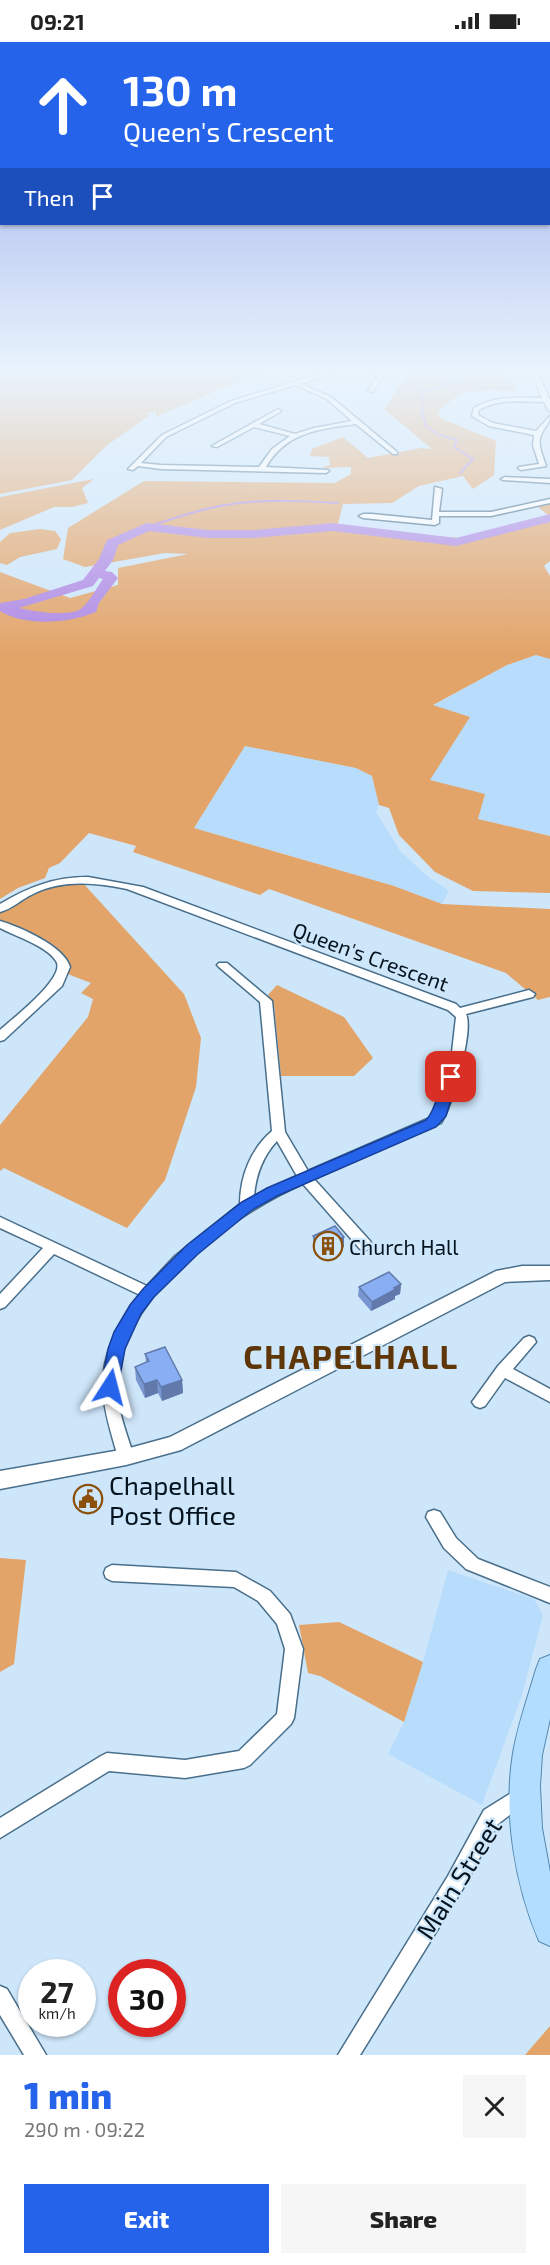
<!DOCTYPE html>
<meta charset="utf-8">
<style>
:root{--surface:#fff;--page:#f6f6f6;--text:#222;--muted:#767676;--accent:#2563eb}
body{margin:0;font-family:"Exo 2",sans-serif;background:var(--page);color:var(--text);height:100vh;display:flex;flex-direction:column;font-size:22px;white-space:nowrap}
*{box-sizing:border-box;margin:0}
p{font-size:20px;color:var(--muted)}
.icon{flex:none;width:33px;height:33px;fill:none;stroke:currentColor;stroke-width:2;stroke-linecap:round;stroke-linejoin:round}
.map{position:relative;height:2013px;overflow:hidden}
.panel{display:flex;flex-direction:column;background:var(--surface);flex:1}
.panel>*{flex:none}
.hud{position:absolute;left:0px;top:0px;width:550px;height:183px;box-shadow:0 2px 4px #0004;background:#2563eb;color:#fff;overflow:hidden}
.speed{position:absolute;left:18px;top:1917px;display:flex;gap:12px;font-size:30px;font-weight:700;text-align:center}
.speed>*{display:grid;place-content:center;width:78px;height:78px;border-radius:50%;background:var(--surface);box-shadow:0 2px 4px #0004;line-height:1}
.speed small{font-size:15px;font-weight:400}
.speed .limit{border:9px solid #d22;background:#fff;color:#111}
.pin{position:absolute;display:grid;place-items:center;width:51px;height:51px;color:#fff;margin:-26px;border-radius:12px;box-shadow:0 3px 9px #0006}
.me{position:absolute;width:66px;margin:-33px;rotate:9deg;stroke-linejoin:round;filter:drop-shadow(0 0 4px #0008)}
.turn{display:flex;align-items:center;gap:21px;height:126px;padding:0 24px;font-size:27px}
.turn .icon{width:78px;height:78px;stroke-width:2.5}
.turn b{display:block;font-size:42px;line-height:51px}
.then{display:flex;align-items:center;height:57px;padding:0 24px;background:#0003;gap:12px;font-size:22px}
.round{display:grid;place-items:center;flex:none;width:63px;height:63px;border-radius:0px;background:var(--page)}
.summary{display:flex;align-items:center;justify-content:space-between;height:102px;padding:0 24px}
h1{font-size:36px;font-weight:800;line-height:45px;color:var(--accent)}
.primary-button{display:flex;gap:12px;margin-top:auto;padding:12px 24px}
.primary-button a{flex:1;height:69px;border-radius:0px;background:var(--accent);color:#fff;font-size:24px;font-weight:800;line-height:69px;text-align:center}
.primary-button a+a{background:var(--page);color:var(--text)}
.status{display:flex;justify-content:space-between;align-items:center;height:42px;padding:0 30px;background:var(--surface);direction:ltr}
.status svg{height:16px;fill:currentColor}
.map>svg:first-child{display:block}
.built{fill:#b8ddfc}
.green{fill:#e3a469}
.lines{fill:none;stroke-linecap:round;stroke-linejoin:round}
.stream{stroke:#af88e3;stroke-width:2}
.river{fill:#af88e3;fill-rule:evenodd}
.minor-casing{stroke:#496f8b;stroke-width:3}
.tertiary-casing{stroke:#496f8b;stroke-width:3}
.primary-casing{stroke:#5488b0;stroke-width:2}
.minor{fill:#fff;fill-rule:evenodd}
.tertiary{fill:#fff;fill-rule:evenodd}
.primary{fill:#b2ddff;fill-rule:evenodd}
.wall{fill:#7796d2}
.shaded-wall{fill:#617aab}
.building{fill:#8aaef4;stroke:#617aab;stroke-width:1.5}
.route{fill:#2563eb;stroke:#184099;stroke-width:1.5}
.labels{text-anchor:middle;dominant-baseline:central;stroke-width:4.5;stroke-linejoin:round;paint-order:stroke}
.street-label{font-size:21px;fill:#05131e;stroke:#cee6fa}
.poi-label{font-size:21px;fill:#05131e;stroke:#cee6fa;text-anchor:start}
.near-poi-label{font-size:26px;fill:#05131e;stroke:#cee6fa;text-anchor:start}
.near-street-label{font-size:26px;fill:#05131e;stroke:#cee6fa}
.near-district-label{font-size:33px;font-weight:bold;letter-spacing:1.5px;fill:#5e3608;stroke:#cee6fa}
</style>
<div class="status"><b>09:21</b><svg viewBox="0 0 49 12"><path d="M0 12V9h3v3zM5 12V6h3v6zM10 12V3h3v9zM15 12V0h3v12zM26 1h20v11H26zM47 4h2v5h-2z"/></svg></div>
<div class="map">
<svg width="550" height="2013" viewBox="0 0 550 2013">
<rect width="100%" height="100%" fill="#cee6fa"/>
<g class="built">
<polygon points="536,613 550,617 550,794 478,777 429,738 470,675 432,664 507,623"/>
<polygon points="245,704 356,726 372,734 379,763 376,770 400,809 427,834 449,849 442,862 394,844 194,786"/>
<polygon points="448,1528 534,1557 543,1573 522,1653 482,1763 388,1712 404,1680 423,1620"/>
</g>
<g class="green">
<polygon points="0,330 278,330 231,343 155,375 156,369 141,372 151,372 106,404 72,438 0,452"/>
<polygon points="409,330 505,330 517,349 493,348 462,351 440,367 438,374 447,379 496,399 494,433 473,447 463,434 419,444 392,461 343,462 338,482 411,492 460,496 548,473 538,465 550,462 550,519 544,524 550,534 550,617 536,613 507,623 433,663 470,675 430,738 485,752 478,777 550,794 550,851 473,849 435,830 399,793 389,766 379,763 372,734 356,726 245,704 194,786 394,844 442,862 550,867 550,955 538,958 506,931 269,847 260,853 133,810 136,804 89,791 60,821 49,826 45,836 18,846 0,857 0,530 70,556 118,543 118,526 188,512 165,511 85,525 63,517 68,486 144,439 335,441 351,432 351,425 321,426 330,423 329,415 310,414 312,407 343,395 368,416 421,406 432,407 384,367"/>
<polygon points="94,437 82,446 88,461 72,465 54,465 0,488 0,455"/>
<polygon points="40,487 55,489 61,497 57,507 20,515 7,523 0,521 0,500 10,491"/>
<path d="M82 840 184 952 201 996 196 1045 165 1138 127 1186 4 1126 0 1129V1083L88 975 93 957 81 951 91 941 65 931 63 918 0 880V868C30 850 47 843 82 840Z"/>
<polygon points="277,943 344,975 373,1016 354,1034 281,1034 274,963 268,953"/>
<polygon points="0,1516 26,1518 14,1622 0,1630"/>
<polygon points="339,1580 423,1620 404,1680 320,1634 308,1631 299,1583"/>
<polygon points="550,1984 550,2013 525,2013"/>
</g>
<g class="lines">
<g class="stream">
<polyline points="460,431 473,417 454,405 457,398 437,392 426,384 422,371 422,350 462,337 464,330"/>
<path d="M147 485C175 476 203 466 232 462 267 457 303 459 338 461"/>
</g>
<path class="river" d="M550 472V480L456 504 333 489 253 496H208L149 489 118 503 113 518 105 529 112 530 118 536 99 561 96 570C69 581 26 585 0 569V561L24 557 83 538 99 517 107 498 147 481 208 488H253L333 481 456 496ZM99 536 103 537C97 545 91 557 84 564 74 577 33 569 19 566L93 544Z"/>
<g class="minor-casing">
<g id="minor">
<path d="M326 330H336L301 342 331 355 397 410V412H393L356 382C319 387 286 390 266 425L328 428 329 429 326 431 161 427 138 424 133 428 128 427 162 393 231 359ZM295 343 327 357 352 379 314 386 295 392 259 382 280 370 281 369 278 367 212 404 217 405 254 385 290 394 272 407 259 425 161 423 141 421 166 395 235 361Z"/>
<polygon points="359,330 366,330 379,340 373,350 368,349 374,341"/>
<path d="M531 330H537L550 358V369L548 368 544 360C522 360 499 356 479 368L478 373 493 381 536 389 550 374C550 382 545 384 542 391 536 401 543 414 546 424L521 428 518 426 519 425 539 422 533 403 534 393 489 384 472 374 474 366C495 353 519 356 542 356Z"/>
<polygon points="505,435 550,437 550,441 503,438 501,437"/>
<polygon points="435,445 442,447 439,470 491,470 550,457 550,461 491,474 439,474 439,481 435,483 363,476 359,474 363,472 372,472 432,478"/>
<path d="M88 835 143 845 456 962 460 966 529 948 535 952 533 955 466 972C474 989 452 1063 441 1081L314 1137 370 1199 372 1203 370 1207 365 1208 360 1207 303 1142C228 1175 120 1254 117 1344 117 1368 127 1392 134 1415L132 1420 126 1422 120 1420 118 1415C112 1394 105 1373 103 1351 100 1316 118 1280 140 1253L54 1212 5 1265 0 1267V1252L43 1206 0 1186V1175L147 1244 174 1215 240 1162C240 1134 251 1107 272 1089L260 960 219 925 217 923 219 921H227L272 959 285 1090 308 1129 432 1075 452 1010 456 975 448 968 127 847C96 841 63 837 33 852 22 857 12 867 0 870V862C29 845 54 835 88 835ZM277 1099 297 1134 254 1154C256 1133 262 1115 277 1099Z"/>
<path d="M0 879C20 885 64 904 70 925L62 944 4 998 0 999V988C12 977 67 935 56 919 47 904 15 894 0 886Z"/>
<polygon points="529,1294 534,1296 536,1300 513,1327 550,1347 550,1360 505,1336 485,1364 480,1366 475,1364 472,1360 475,1356 498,1324 524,1296"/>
<polygon points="434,1468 440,1470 456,1496 478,1517 550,1545 550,1561 466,1527 444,1506 426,1475 428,1470"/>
<polygon points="112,1523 236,1530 270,1549 290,1572 303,1607 294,1676 291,1682 250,1723 244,1726 185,1736 109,1729 0,1796 0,1776 101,1714 107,1711 185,1718 239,1709 277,1672 285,1607 277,1582 258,1559 234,1545 112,1539 106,1536 104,1531 106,1526"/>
<polygon points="513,1750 525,1750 532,1752 534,1759 532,1766 525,1768 516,1768 498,1782 462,1848 360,2013 338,2013 448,1834 484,1768"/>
<polygon points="0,1944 7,1947 46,2013 24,2013 0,1973"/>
</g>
</g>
<g class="tertiary-casing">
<polygon id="tertiary" points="522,1224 550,1224 550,1238 505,1240 181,1408 126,1423 0,1447 0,1429 126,1407 170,1395 496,1229"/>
</g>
<g class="primary-casing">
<path id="primary" d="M550 1613V1677L542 1713 540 1744 542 1786 550 1830V1904L539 1899C515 1843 503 1772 513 1711 518 1682 528 1655 536 1627L540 1617Z"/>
</g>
<use href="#minor" class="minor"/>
<use href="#tertiary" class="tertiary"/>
<use href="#primary" class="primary"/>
</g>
<g class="wall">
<polygon points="313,1194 344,1205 323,1215 313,1203"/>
<polygon points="401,1242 400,1252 395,1254 395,1257 371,1269 358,1254 359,1245"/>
<polygon points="145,1312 182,1338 183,1351 162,1359 158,1351 145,1356 136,1338 135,1325 146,1320"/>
</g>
<g class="shaded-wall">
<polygon points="344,1195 344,1205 323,1215 323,1205"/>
<polygon points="401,1242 400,1252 395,1254 395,1257 371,1269 372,1260"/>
<polygon points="157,1338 158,1351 145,1356 144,1342"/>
<polygon points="182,1338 183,1351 162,1359 161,1345"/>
</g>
<g class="building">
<polygon points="335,1184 344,1195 323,1205 313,1194"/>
<polygon points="389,1230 401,1242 394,1246 396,1247 372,1260 359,1245"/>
<polygon points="165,1305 182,1338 161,1345 157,1338 144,1342 135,1325 149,1319 145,1312"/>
</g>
<linearGradient id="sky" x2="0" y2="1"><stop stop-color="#91a2e6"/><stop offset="0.54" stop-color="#e9f4fd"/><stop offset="1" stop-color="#e9f4fd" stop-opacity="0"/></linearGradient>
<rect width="550" height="612" fill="url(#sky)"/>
<path class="route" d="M451 1030 458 1035 446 1074 436 1085 277 1154 252 1168 198 1212 154 1255 141 1272 125 1307 118 1345 116 1350 110 1352 104 1350 101 1345 108 1307 114 1290 130 1263 143 1247 187 1203 242 1160 267 1146 426 1078C438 1067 439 1034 451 1030Z"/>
<defs>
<g id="building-ring" transform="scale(1.5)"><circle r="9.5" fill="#cee6fa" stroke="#8b500a" stroke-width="1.5"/><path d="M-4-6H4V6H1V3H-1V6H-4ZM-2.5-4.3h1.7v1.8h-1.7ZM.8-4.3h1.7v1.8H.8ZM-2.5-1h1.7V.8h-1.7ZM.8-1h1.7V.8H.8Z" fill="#8b500a"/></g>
<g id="civic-ring" transform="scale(1.5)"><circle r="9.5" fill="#cee6fa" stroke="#8b500a" stroke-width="1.5"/><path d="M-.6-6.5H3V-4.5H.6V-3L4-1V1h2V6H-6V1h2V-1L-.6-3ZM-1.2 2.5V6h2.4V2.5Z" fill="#8b500a"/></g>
</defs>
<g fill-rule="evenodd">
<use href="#building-ring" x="328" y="1204"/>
<use href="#civic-ring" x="88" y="1457"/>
</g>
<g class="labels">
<g class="street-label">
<text transform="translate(371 914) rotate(20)">Queen's Crescent</text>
</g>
<g class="poi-label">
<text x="349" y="1204">Church Hall</text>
</g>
<g class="near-poi-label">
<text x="109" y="1442">Chapelhall<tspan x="109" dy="30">Post Office</tspan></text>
</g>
<g class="near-street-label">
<text transform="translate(458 1836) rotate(-58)">Main Street</text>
</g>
<g class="near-district-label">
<text x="351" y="1314">CHAPELHALL</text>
</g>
</g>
</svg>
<div class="speed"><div>27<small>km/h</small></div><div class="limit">30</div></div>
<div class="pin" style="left:451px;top:1035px;background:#d93025"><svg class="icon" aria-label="arrive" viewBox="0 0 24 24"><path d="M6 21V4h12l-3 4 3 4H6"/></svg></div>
<svg class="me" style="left:110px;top:1345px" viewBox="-20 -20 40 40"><path d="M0-17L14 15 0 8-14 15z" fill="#2563eb" stroke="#fff" stroke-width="4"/></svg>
<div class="hud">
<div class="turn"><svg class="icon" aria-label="ahead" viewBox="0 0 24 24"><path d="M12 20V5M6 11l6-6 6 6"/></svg><div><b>130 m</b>Queen's Crescent</div></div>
<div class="then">Then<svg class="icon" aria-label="arrive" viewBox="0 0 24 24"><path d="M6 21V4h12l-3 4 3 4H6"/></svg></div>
</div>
</div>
<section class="panel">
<div class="summary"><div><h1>1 min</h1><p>290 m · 09:22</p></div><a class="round"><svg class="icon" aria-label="close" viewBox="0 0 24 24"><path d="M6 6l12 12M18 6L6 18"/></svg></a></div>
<div class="primary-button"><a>Exit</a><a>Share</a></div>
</section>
